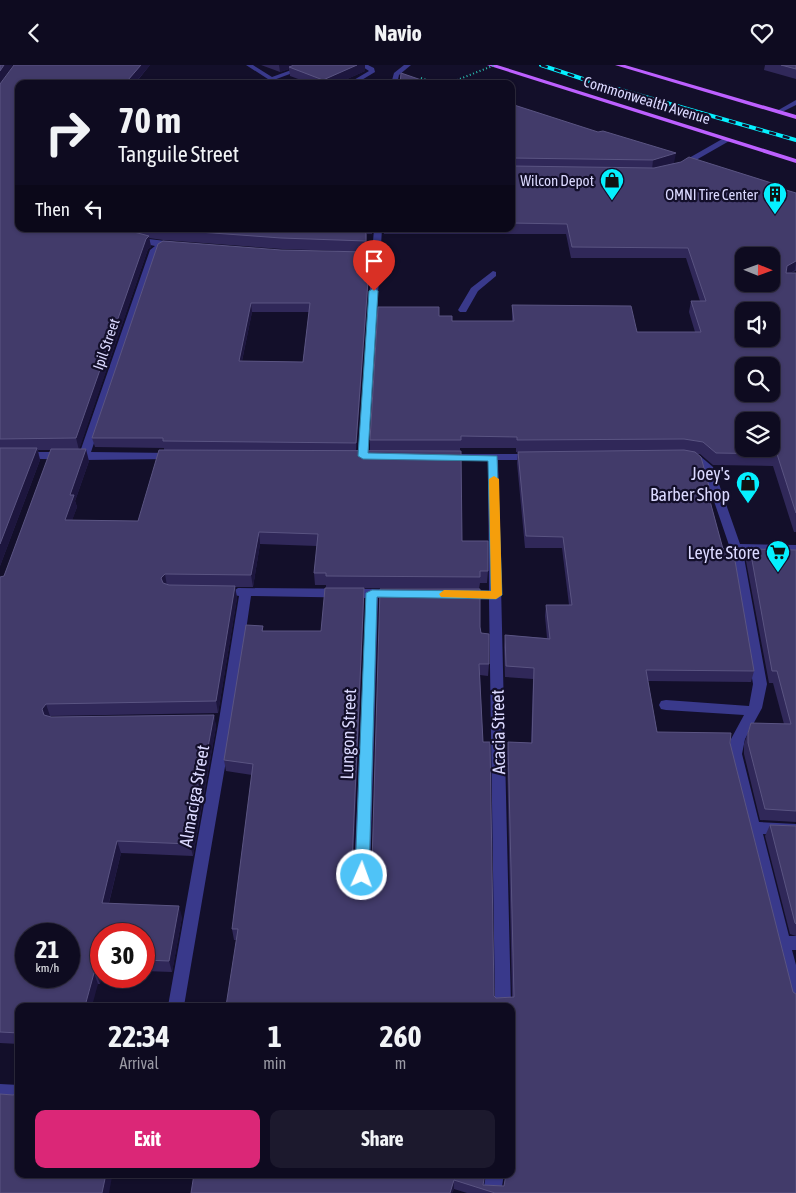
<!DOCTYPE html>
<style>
:root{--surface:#0e0b20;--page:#1c192d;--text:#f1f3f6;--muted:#9b9ba5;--line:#2e2b3e;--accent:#db2777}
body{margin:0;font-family:"Asap Condensed",sans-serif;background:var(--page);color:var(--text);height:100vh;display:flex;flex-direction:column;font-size:19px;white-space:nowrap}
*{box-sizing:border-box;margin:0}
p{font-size:16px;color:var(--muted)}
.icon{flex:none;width:28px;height:28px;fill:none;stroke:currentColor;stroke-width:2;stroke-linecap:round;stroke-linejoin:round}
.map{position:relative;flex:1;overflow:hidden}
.side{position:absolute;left:15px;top:938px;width:500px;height:175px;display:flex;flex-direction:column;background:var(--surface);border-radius:10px;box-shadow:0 1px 4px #0004,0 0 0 1px var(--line)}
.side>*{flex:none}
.guide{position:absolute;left:15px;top:15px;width:500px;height:152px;border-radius:10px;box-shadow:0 1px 4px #0004,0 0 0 1px var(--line);background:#0e0b20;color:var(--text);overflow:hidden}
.needle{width:32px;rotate:91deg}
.fabs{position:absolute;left:735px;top:182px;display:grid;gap:10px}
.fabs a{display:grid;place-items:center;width:45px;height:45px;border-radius:10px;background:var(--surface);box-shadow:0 1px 4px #0004,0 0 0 1px var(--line);font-size:25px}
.speed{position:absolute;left:15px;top:858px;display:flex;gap:10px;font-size:25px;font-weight:700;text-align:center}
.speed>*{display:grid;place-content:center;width:65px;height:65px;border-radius:50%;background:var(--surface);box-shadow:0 1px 4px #0004,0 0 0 1px var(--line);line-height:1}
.speed small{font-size:12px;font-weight:400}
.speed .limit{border:8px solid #d22;background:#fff;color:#111}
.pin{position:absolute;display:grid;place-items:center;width:42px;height:42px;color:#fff;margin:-51px -21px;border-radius:50% 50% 50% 0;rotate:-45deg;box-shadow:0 0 5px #0007}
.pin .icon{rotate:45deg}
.me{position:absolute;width:55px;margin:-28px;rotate:2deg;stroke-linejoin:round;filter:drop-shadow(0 0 4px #0008)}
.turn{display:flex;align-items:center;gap:18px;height:105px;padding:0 20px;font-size:22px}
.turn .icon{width:65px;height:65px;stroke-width:2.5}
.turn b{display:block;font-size:35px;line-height:42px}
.then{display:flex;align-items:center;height:48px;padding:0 20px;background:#0003;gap:10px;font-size:19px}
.eta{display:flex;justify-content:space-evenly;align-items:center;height:85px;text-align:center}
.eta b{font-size:30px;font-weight:700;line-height:35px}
.cta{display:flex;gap:10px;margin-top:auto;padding:10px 20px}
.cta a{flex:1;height:58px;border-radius:10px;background:var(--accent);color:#fff;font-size:20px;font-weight:700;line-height:58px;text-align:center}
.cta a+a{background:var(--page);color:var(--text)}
header{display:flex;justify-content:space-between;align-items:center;height:65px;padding:0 20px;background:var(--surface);font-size:22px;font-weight:700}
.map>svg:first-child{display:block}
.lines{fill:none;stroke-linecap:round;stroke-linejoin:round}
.path{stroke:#2bc1b2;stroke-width:2;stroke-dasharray:1 2.5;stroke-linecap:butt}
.minor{fill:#39398b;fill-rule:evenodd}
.major{fill:#bd60ff;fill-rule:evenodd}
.rail-casing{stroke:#05f0ff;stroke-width:4}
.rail{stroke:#130f2a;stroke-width:2.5;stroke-dasharray:7;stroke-linecap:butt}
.path-bridge{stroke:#2bc1b2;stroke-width:2;stroke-dasharray:1 2.5;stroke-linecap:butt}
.wall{fill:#302859;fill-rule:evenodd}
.shaded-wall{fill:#1d163e}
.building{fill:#423b6a;stroke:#5a5482;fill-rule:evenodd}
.route{fill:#4fc3f7;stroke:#337fa1}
.slow{fill:#f59e0b}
.labels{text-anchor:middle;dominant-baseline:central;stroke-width:4.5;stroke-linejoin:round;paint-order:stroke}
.far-street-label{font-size:15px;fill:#dbd9ff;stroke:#130f2a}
.far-poi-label{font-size:15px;fill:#dbd9ff;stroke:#130f2a;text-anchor:end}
.poi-label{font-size:18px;fill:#dbd9ff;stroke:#130f2a;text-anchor:end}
.street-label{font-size:18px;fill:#dbd9ff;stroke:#130f2a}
</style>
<header><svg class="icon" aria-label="back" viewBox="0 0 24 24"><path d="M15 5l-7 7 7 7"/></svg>Navio<svg class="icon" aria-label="heart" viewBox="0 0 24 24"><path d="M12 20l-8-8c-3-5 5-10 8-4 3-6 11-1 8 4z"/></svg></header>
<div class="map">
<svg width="796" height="1128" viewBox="0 0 796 1128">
<rect width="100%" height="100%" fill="#130f2a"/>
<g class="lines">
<polyline class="path" points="421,13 438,19"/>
<g class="minor">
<polygon points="246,0 253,0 272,12 305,0 314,0 271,16"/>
<polygon points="360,0 368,0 374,3 375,7 355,19 347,19 369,6"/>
<polygon points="404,0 411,0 399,10 397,19 391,19 394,8"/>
<polygon points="796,35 796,40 780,48 775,47"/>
<polygon points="724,73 731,75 682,103 675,101"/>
<polygon points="374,164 382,164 368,391 363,394 358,391 372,194 349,194 345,191 349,188 372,189"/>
<path d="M132 172 174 177 178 180C173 184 164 183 158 186L91 387 172 388 177 391 172 394 84 395 0 393V387H80L150 185 155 181 132 176Z"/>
<polygon points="493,206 496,207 496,211 478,226 466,247 460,247 458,245 471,223"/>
<polygon points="687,388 700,391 713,402 740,479 796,480 796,488 743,487 767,619 762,643 745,674 742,689 759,757 796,759 796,771 763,769 789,871 796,871 796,885 792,885 796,900 796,940 790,937 788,932 728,689 731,674 744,650 666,645 661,644 659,640 661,636 666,635 749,641 753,619 730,483 703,404 692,395 683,393 682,391"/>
<polygon points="445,389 535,389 540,392 535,395 498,395 511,941 495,941 489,534 463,533 457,529 463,525 489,526 488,395 441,394 440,392"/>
<polygon points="238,523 372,524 396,525 402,529 396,533 378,533 370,810 367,815 362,816 357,815 354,810 366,533 251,531 233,655 184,941 168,941 219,655 239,531 234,530 232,527"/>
<polygon points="0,1019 19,1020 19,1038 0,1037"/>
<polygon points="486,1109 504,1109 501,1128 483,1128"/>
</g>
<g class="major">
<polygon points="487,0 497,0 796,94 796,98"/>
<polygon points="615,0 625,0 796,50 796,54"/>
</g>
<g class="rail-casing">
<polyline id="rail" points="541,0 586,15 796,75"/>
</g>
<use href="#rail" class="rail"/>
<polyline class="path-bridge" points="447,19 495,0"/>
</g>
<g class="wall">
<path d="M150 0 138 15H301L290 11 289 4 280 7 261 0H365V6L336 19H19V164H373L372 169H367L366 187 282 184 163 175 149 173 151 182 148 184 79 384 89 396 75 436 77 442 72 455 138 456 164 385V383L95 382 92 373 281 185 365 187 364 216H368V225L356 385 370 386V375L439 251 452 256H512V240L637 267H695L689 247 691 236H700L686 193H571L566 169H384L383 164H511V39L674 98 778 120 777 122 796 128V206L790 208H796V467H794L773 401 713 400 700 389H697L710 425 709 431 754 606 751 617 648 616 657 667 730 678 796 1128H467L454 1124 452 1128H191L485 1109 483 1120 504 1121 511 1109V941L237 875H234L232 864 252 710 226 706 224 695 263 561V566H321L364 535 353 800 356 806 368 805 480 562 489 599 488 611 480 610 494 931 496 933 512 932 507 688 508 677 531 678 533 614 505 612 504 582 505 570 547 573 545 551 546 540H569L562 483H525L517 398 518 387H516V383H460L462 476 488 506 487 518H480L479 524 326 523V520H315L314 508 317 481 260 479 253 522H235L237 533 218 648 50 651 51 652 214 650 216 662 193 791 121 788 109 838 182 852 172 907 144 906V869H101V911L100 919H98L19 941V979L0 978V512L4 511 51 385H38L40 395 0 501V19ZM252 247H309L303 297 242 296Z"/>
<polygon points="765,0 796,0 796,14 764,5"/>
<polygon points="750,484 796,485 796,757 760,755 744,689 744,679 751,658 784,659 773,618 769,618 746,496"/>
<polygon points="770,760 796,761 796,871 790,869 765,771"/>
</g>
<g class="shaded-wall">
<polygon points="4,0 13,0 0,19 0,6"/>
<polygon points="141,0 150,0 134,19 128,15"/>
<polygon points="279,0 300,0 289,2 289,4 280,7"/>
<polygon points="357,0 365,0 365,6 336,19 323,19 323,15"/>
<polygon points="318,15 318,19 310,19"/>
<polygon points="676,88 674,98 652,105 653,95"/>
<polygon points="366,164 367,169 366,187"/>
<polygon points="149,171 151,182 148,184 79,385 76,373 146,174"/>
<polygon points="796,196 795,205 784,212 787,201"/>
<polygon points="368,216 368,225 356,387 356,378"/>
<polygon points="251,238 252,247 240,305 239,296"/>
<polygon points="37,383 40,395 0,501 0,479"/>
<polygon points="86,384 89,396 75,436 77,442 68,467 65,455 70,430"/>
<polygon points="259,467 260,479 253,522 251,510"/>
<polygon points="165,509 167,521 163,525 161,513"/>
<polygon points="235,521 237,533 218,648 216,636"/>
<polygon points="364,523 364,535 352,810 352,799"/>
<polygon points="46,639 50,651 46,656 42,644"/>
<polygon points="214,650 216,662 193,791 190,779"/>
<polygon points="117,776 121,788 106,849 102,838"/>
<polygon points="179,841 182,852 172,907 169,896"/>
<polygon points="100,894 101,897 101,911 102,911 100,919 96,908"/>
<polygon points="94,908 98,919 92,941 85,941"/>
<polygon points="106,1109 110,1109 112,1112 109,1128 102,1128"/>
<polygon points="454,1115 454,1124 452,1128 450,1128"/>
</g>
<g class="building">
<polygon points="0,0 4,0 0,6"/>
<polygon points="14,0 141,0 128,15 318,15 310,19 19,19 19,164 99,164 134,167 149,171 146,174 76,373 0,374 0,19"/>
<polygon points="294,0 357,0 323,15 289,2"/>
<polygon points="781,0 796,0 796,4"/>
<polygon points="401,8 433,19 400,19"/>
<polygon points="511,39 598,67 603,66 676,88 653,95 511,93"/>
<path d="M689 92 778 120 776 122 796 128V196L787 201 786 208H796V448L777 389 716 388 703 377 684 374 517 375V372L461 371V375H370L378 242H439V251H452V256H514L512 240 631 241 637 267H701L691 236H706L688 183 572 182 567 159 511 158V99L512 101 654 103 681 97ZM744 191H771V219H744ZM744 246H771V274H744ZM744 301H771V329H744ZM744 356H771V384H744Z"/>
<polygon points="158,164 366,164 366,176 281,173"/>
<path d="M163 176 281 185 365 187 364 216H368L356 378 163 376V373H92L158 179ZM251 238H310L303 297 239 296Z"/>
<polygon points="0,383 37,383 0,479"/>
<path d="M51 384H86L70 430H74L65 455 138 456 159 385 461 386 462 476H488V506H480V512L326 511V508H314L318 469 259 467 251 510 165 509 161 513 163 518 169 520 235 521 216 636 46 639 42 644 44 650 51 652 214 650 190 779 117 776 102 838 179 841 169 896 144 895V869H101V894H100L96 908H94L85 941H19V968L0 967V512L4 511ZM26 869H69V911H26Z"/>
<polygon points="684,385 695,387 701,392 710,425 707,425 723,484 733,484 754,606 646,605 657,667 731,668 730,678 793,927 796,929 796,1128 495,1128 454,1115 450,1128 191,1128 194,1109 485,1109 483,1120 504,1121 506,1109 511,1109 511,941 226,941 238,864 232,864 253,699 224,695 246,560 263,561 262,566 321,566 325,523 364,523 352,799 356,806 368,805 372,799 380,524 480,524 480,562 481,568 489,569 489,599 479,599 483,677 490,677 494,931 496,933 514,932 508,677 532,678 534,603 506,601 505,570 550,574 546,540 572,540 563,472 526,471 518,387"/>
<polygon points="750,484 796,485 796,746 765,744 748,678 748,668 751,658 791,659 777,606 772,606"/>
<polygon points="770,760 796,761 796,859 795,858"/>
<polygon points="19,1028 19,1109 106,1109 102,1128 0,1128 0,1029 13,1030"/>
</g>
<polygon class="route" points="374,223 378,226 368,388 497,391 502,530 496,534 377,532 369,810 367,815 362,816 357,815 355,810 366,528 372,525 491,526 488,396 363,394 358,391 369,226"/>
<polygon class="slow" points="494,411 499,414 502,530 496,534 441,532 439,529 444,525 491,526 489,414"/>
<defs>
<g id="shop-pin" transform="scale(1.25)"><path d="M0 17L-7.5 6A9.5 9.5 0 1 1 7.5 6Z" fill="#05f0ff" stroke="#130f2a"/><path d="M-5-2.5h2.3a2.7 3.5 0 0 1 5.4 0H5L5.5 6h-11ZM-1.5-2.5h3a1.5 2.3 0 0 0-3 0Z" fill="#111"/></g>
<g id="building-pin" transform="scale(1.25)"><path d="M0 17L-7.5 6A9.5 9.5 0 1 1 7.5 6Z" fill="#05f0ff" stroke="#130f2a"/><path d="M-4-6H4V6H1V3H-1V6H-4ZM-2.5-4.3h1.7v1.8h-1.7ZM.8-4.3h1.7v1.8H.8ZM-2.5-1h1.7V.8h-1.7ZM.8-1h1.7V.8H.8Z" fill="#111"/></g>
<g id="supermarket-pin" transform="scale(1.25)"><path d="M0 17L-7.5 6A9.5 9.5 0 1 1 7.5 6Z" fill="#05f0ff" stroke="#130f2a"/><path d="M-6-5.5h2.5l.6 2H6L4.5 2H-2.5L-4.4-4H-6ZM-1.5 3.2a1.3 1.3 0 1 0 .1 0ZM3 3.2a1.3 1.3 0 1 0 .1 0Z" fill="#111"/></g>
</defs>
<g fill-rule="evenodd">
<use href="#shop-pin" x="612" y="115"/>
<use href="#building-pin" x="775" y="129"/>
<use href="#shop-pin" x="748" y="418"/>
<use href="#supermarket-pin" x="778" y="487"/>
</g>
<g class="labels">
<g class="far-street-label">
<text transform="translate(647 35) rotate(17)">Commonwealth Avenue</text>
<text transform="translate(106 279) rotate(-71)">Ipil Street</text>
</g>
<g class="far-poi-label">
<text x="594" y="115">Wilcon Depot</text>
<text x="758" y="129">OMNI Tire Center</text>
</g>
<g class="poi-label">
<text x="730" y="408">Joey's<tspan x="730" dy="21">Barber Shop</tspan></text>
<text x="760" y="487">Leyte Store</text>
</g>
<g class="street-label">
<text transform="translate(498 667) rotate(-91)">Acacia Street</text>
<text transform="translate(348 669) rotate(-88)">Lungon Street</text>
<text transform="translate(194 731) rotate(-80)">Almaciga Street</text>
</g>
</g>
</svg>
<div class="fabs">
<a><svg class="needle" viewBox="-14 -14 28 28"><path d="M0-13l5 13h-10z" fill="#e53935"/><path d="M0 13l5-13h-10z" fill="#9b9ba5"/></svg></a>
<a><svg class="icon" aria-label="sound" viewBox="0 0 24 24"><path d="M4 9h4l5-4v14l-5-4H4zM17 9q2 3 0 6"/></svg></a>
<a><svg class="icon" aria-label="search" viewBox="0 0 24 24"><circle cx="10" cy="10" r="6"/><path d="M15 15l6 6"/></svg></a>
<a><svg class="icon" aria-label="layers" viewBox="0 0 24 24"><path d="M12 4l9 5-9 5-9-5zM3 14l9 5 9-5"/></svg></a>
</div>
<div class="speed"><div>21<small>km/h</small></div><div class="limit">30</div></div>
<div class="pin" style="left:374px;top:226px;background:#d93025"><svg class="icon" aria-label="arrive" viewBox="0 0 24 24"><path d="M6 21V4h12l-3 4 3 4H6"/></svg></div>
<svg class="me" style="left:362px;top:810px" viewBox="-20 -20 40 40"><circle r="17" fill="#4fc3f7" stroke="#fff" stroke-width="3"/><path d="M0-11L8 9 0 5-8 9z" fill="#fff"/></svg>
<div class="guide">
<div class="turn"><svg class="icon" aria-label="right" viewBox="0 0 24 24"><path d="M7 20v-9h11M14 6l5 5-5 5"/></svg><div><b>70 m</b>Tanguile Street</div></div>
<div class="then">Then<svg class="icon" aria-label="left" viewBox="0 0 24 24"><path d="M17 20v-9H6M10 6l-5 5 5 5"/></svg></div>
</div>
<section class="side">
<div class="eta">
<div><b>22:34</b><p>Arrival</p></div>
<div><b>1</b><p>min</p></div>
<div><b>260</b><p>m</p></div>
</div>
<div class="cta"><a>Exit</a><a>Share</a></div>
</section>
</div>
